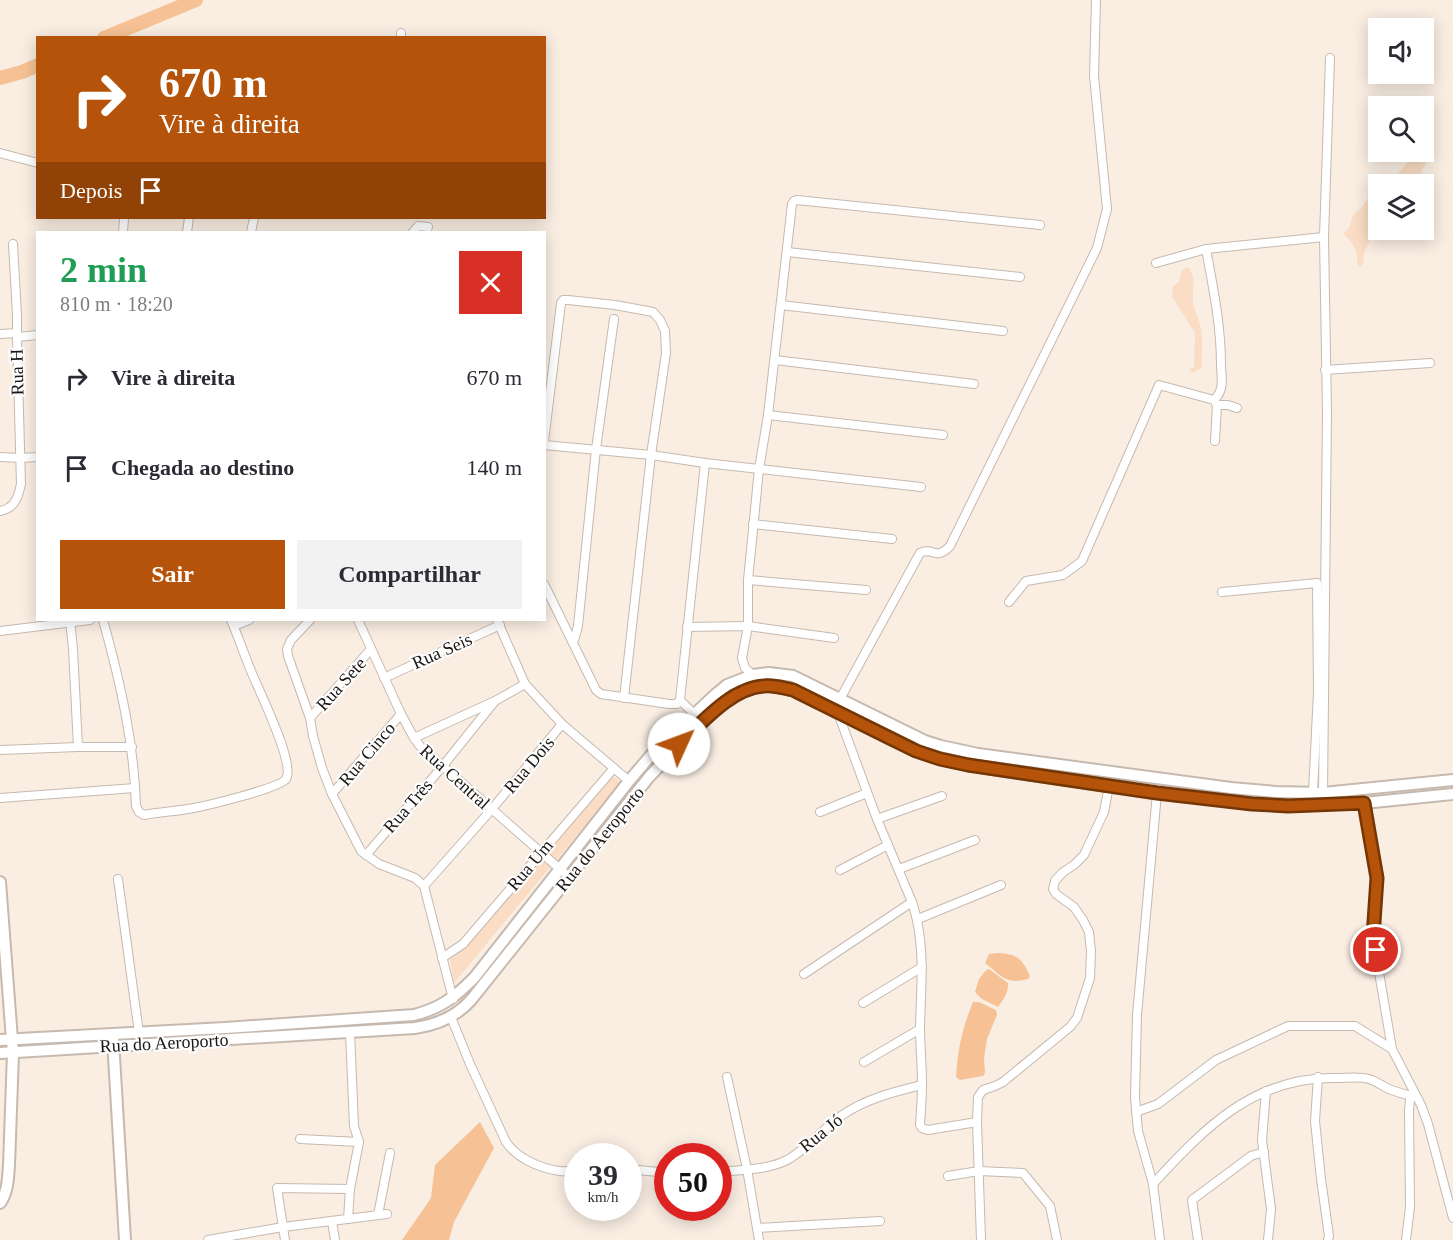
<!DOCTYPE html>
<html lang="pt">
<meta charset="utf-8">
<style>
:root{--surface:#fff;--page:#f2f2f3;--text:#2b2b33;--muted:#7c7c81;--accent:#b45309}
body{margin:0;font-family:"Times New Roman",serif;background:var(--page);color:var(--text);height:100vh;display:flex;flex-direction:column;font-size:22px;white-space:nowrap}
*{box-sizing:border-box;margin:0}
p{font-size:20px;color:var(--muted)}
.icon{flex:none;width:33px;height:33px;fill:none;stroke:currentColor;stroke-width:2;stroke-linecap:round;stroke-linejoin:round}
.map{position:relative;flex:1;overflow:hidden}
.panel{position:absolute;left:36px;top:231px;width:510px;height:390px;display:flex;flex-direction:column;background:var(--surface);border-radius:0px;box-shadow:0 3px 15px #0003}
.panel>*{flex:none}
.top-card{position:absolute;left:36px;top:36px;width:510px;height:183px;border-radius:0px;box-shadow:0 3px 15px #0003;background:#b45309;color:#fff;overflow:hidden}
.fabs{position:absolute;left:1368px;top:18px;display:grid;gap:12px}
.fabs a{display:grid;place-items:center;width:66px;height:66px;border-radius:0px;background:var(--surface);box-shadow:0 3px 15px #0003;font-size:30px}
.speed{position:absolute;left:564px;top:1143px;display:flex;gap:12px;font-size:30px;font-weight:700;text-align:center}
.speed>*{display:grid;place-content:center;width:78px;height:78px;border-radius:50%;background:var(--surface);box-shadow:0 3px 15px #0003;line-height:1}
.speed small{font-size:15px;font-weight:400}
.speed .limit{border:9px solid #d22;background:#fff;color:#111}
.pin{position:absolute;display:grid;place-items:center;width:51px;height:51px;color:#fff;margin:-26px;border:3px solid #fff;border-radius:50%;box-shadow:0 2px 6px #0007}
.me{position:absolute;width:66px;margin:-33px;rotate:47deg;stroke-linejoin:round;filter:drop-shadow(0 0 4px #0008)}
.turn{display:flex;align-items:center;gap:21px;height:126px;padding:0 24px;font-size:27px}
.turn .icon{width:78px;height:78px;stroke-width:2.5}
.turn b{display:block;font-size:42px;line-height:51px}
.then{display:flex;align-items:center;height:57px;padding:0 24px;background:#0003;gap:12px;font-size:22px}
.round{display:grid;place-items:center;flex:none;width:63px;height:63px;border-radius:0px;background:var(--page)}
.head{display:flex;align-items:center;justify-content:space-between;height:102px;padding:0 24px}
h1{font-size:36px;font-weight:800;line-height:45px;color:#1e9e55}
.primary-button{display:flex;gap:12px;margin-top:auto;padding:12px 24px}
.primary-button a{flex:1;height:69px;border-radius:0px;background:var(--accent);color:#fff;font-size:24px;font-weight:800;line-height:69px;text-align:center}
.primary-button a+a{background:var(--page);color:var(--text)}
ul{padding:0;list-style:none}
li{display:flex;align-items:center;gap:18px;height:90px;padding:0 24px}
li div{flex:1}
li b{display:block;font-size:22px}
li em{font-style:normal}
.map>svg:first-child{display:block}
.green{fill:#faddc4}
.water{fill:#f6c295}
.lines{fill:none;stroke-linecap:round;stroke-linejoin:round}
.river{stroke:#f6c295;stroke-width:14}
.street-casing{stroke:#c6b9af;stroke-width:10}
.secondary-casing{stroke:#c6b9af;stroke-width:14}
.street{stroke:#fff;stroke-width:8}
.secondary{stroke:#fff;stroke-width:10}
.route-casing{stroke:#753606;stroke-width:15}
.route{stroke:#b45309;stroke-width:10}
.labels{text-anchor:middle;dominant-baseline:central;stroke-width:4.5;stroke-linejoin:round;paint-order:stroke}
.street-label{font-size:18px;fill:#1a1613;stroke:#fdfdfd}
</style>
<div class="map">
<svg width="1453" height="1240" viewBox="0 0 1453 1240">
<rect width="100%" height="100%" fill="#faeee3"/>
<g class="green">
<polygon points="1419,154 1426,162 1416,184 1382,184 1385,181 1397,175 1406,164"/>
<path d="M1378 188V219C1369 228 1372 231 1370 241 1369 244 1366 247 1365 250 1362 257 1366 261 1360 268L1357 263C1359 252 1351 240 1343 234L1349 228 1353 215 1360 209 1369 197Z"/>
<path d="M1188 267C1197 278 1192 290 1193 303 1194 310 1197 315 1199 321 1204 335 1201 353 1202 368L1192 373 1189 369 1194 367 1195 333 1172 296 1173 286 1179 282 1182 270Z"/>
<polygon points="610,774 621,782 454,983 450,960"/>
</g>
<g class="water">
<path d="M998 953C1017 954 1022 958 1030 976L1028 979C1005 985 1002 976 985 963L989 954Z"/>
<path d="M989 969 1008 983C1009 992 1003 1000 998 1007L982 999 975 992 979 979 986 970Z"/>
<path d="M973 1002H979L996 1010 997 1015 987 1039 984 1058 985 1073 983 1076 960 1080 956 1077C958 1048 962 1029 973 1002Z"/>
<polygon points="480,1122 494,1148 454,1222 449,1240 402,1240 431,1198 435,1165"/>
</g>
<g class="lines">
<g class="river">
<polyline points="104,38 196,0"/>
<polyline points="0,78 22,72 38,65"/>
</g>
<g class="street-casing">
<g id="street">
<polyline points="401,38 401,33"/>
<polyline points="0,153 38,163"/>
<polyline points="123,232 124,218"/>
<polyline points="187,232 189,218"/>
<polyline points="251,232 254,218"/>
<polyline points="413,232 418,226 428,227"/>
<path d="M1206 249C1213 287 1221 325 1221 365 1221 372 1223 381 1221 388 1220 393 1218 396 1214 400"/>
<polyline points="787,252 1020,277"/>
<polyline points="1156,263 1206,249 1324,237"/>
<polyline points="781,305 1003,331"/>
<polyline points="0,334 17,333"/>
<polyline points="17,337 38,335"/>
<polyline points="775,360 974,384"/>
<polyline points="1325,370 1430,363"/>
<polyline points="1217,405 1228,405 1237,408"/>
<polyline points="768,415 943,435"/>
<polyline points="544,441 561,303 563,300 568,300 615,305 653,312 660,320 665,331 666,353 651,455 624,698"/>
<polyline points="544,445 651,455 705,463 921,487"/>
<polyline points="0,457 20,458 38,457"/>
<path d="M0 511C15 508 18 498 21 484L17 337V315L13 244"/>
<polyline points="753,524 892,539"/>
<polyline points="748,580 866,590"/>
<polyline points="544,584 596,690 601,694 669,704 677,704 680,700 705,463"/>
<polyline points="1222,592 1317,583 1318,692 1313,792"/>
<polyline points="1009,602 1026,581 1063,575 1082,561 1159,385 1214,400 1217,405 1215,441"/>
<polyline points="70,620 73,649 78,747"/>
<path d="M103 620C120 681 134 742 136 806L139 812 144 815C161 812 178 811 194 808 209 805 280 788 286 779 296 764 258 689 251 671 244 654 238 636 231 620"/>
<polyline points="310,620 291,640 287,649 288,656 310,718 313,736 322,768 332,794 361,851 379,864 415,878 424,886 453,999"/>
<polyline points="358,620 401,714 414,738 420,746 569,877"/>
<polyline points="497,620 525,684 562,724 629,781"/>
<polyline points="234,626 249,620"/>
<polyline points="687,627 748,626 834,638"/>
<polyline points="0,631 90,620"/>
<polyline points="573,642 575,637 578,626 596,449 614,319"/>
<polyline points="753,675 745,668 742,658 748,626 748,580 759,469 768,415 792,204 794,201 797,200 1040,225"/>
<polyline points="384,678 500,625"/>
<path d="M840 699 920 553C933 546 935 562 950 546L1097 248 1107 209 1094 76 1096 0"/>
<polyline points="680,700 694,714"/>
<path d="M838 713 877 819 912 902C926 944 921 984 920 1027 920 1046 922 1064 922 1083 922 1097 921 1111 920 1125L922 1128 928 1130 977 1122"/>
<polyline points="310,718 371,649"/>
<polyline points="414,738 495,701 525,684"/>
<polyline points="0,750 78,747 132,747"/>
<polyline points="1157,793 1137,1015 1135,1097 1138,1131 1153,1184 1160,1240"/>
<polyline points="1323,793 1327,412 1324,237 1330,58"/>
<polyline points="332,794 401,714"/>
<polyline points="0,798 135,788"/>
<polyline points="1364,803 1377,878 1373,937 1392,1049 1421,1105 1428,1124 1453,1218"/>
<polyline points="820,812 867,793"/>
<polyline points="877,819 942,796"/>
<polyline points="366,855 442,767 495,701"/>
<polyline points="899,869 975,840"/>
<polyline points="840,870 888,845"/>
<polyline points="118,879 139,1033"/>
<polyline points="424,886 492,809 562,724"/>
<polyline points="918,919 1001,885"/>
<polyline points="442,958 463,944 614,768"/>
<polyline points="804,974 912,902"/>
<polyline points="863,1003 922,967"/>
<path d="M451 1017 470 1064 506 1142C517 1158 539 1168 559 1171 565 1172 571 1171 578 1170"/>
<polyline points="864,1062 920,1029"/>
<polyline points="727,1077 747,1169 759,1240"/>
<polyline points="1318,1077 1315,1121 1321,1179 1329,1236 1328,1240"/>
<polyline points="1266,1091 1262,1140 1271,1209 1268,1240"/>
<polyline points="1136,1112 1158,1104 1216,1060 1288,1026 1355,1026 1392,1049"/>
<polyline points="300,1139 359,1142"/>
<polyline points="628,1169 668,1173"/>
<path d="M718 1172C739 1170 768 1170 787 1160 807 1149 822 1130 841 1116 865 1099 894 1092 922 1085"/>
<polyline points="948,1176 979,1171 1023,1173 1050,1206 1057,1240"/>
<path d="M1153 1184C1204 1128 1255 1076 1336 1078 1346 1078 1359 1076 1369 1079 1376 1081 1382 1086 1389 1089 1396 1092 1404 1094 1411 1096"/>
<polyline points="378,1215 390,1153"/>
<polyline points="348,1219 350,1189 359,1142 354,1126 350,1032"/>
<polyline points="332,1221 335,1240"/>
<polyline points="757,1228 880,1221"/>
<polyline points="208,1240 283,1227 387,1214"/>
<polyline points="285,1240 277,1188 350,1189"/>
<polyline points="981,1240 977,1122 978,1097 983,1090 995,1086 1003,1082 1070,1027 1077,1018 1090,978 1091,951 1089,932 1083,920 1074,907 1056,894 1053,889 1055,881 1062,873 1075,864 1084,855 1104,812 1109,786"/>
<polyline points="1198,1240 1192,1200 1251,1156 1264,1152"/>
<polyline points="1406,1240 1410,1207 1409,1110 1410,1100 1413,1092"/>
</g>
</g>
<g class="secondary-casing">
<g id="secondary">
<path d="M0 882 13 1053 9 1165C8 1178 8 1192 0 1203"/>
<path d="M0 1040 225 1028 414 1015C441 1008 455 997 474 978L629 781 652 754 716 694 727 685 753 675 769 673 793 676 925 741 941 746 978 754 1231 788 1276 792 1323 793 1453 780"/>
<polyline points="113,1040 125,1240"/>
<path d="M0 1053 415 1028C436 1025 456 1017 471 1000L649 777C667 758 685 739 705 720 720 706 735 692 755 687 768 684 780 687 793 690L888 738 917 751 948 761 1005 771 1157 793 1253 804 1288 805 1364 803 1453 794"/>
</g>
</g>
<use href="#street" class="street"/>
<use href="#secondary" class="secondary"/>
</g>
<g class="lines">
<g class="route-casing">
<path id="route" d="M679 744C702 723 731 688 764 686 774 685 783 688 793 690L916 751 940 759 968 765 1157 793 1252 804 1288 806 1364 803 1377 878 1373 937 1376 950"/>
</g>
<use href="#route" class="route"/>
</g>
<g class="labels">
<g class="street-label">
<text transform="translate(17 372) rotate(-91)">Rua H</text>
<text transform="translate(442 651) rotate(-24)">Rua Seis</text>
<text transform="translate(341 684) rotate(-48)">Rua Sete</text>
<text transform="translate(367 754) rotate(-50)">Rua Cinco</text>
<text transform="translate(529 765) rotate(-50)">Rua Dois</text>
<text transform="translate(455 777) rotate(42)">Rua Central</text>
<text transform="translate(408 806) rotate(-49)">Rua Três</text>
<text transform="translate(600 839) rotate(-51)">Rua do Aeroporto</text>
<text transform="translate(530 865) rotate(-50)">Rua Um</text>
<text transform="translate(164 1043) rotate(-3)">Rua do Aeroporto</text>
<text transform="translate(821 1133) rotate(-39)">Rua Jó</text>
</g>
</g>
</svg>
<div class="fabs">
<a><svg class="icon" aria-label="sound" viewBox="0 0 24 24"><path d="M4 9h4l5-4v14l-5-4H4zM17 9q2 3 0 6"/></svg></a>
<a><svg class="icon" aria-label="search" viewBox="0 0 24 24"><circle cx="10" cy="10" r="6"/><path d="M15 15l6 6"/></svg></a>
<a><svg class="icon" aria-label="layers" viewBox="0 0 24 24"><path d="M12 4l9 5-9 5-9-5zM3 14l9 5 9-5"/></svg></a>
</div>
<div class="speed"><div>39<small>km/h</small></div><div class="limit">50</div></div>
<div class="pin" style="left:1376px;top:950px;background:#d93025"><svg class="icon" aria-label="arrive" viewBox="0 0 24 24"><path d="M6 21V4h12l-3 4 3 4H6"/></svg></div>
<svg class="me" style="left:679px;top:744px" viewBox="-20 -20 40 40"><circle r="19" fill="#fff"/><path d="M0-13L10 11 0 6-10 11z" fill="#b45309"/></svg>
<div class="top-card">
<div class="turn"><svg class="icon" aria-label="right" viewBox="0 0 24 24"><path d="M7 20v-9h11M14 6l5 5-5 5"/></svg><div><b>670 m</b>Vire à direita</div></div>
<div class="then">Depois<svg class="icon" aria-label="arrive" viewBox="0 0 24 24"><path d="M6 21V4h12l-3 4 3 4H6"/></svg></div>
</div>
<section class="panel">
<div class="head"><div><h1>2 min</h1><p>810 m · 18:20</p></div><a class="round" style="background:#d93025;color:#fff"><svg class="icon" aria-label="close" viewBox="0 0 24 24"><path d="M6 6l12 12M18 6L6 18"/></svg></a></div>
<ul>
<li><svg class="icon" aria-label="right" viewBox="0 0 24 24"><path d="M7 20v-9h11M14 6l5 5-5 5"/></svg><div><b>Vire à direita</b></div><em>670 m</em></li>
<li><svg class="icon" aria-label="arrive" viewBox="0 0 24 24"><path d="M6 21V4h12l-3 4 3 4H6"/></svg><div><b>Chegada ao destino</b></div><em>140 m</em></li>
</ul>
<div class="primary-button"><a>Sair</a><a>Compartilhar</a></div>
</section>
</div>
